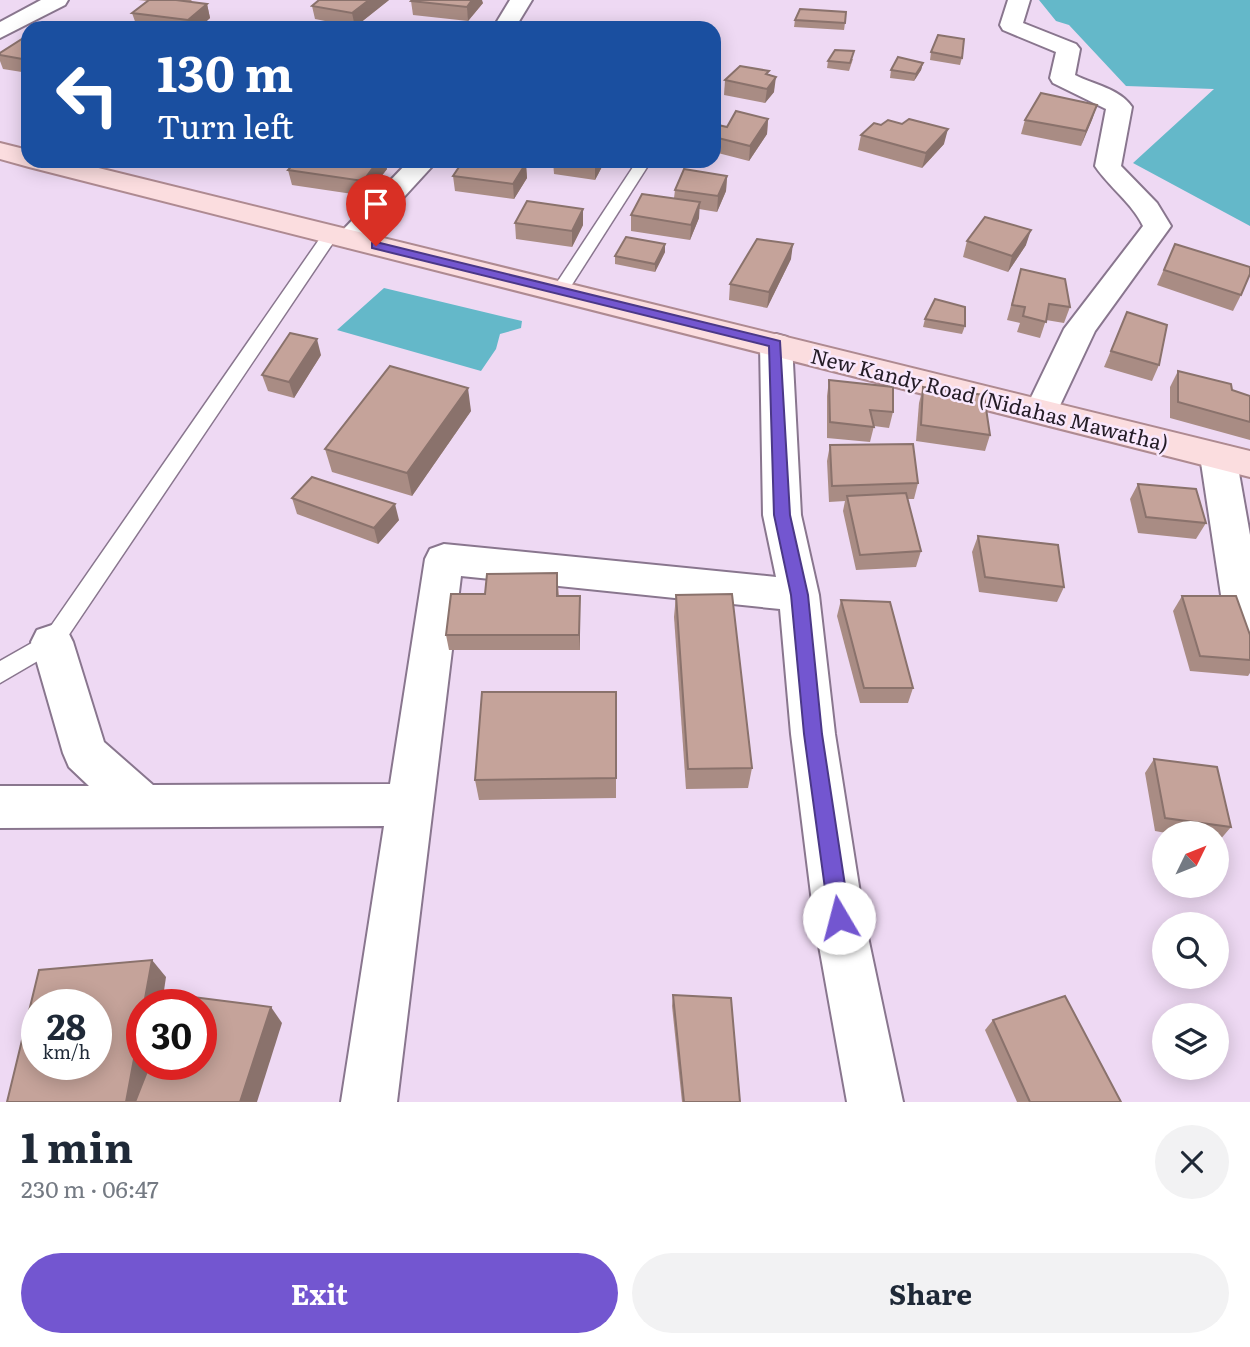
<!DOCTYPE html>
<meta charset="utf-8">
<style>
:root{--surface:#fff;--page:#f2f2f3;--text:#1f2937;--muted:#747a83;--accent:#7356d0}
body{margin:0;font-family:Literata,serif;background:var(--page);color:var(--text);height:100vh;display:flex;flex-direction:column;font-size:26px;white-space:nowrap}
*{box-sizing:border-box;margin:0}
p{font-size:23px;color:var(--muted)}
.icon{flex:none;width:38px;height:38px;fill:none;stroke:currentColor;stroke-width:2;stroke-linecap:round;stroke-linejoin:round}
.map{position:relative;height:1102px;overflow:hidden}
.panel{display:flex;flex-direction:column;background:var(--surface);flex:1}
.panel>*{flex:none}
.hud{position:absolute;left:21px;top:21px;width:700px;height:147px;border-radius:21px;box-shadow:0 4px 18px #0003;background:#1a4fa0;color:#fff;overflow:hidden}
.needle{width:46px;rotate:47deg}
.fabs{position:absolute;left:1152px;top:821px;display:grid;gap:14px}
.fabs a{display:grid;place-items:center;width:77px;height:77px;border-radius:50%;background:var(--surface);box-shadow:0 4px 18px #0003;font-size:35px}
.speed{position:absolute;left:21px;top:989px;display:flex;gap:14px;font-size:35px;font-weight:700;text-align:center}
.speed>*{display:grid;place-content:center;width:91px;height:91px;border-radius:50%;background:var(--surface);box-shadow:0 4px 18px #0003;line-height:1}
.speed small{font-size:18px;font-weight:400}
.speed .limit{border:10px solid #d22;background:#fff;color:#111}
.pin{position:absolute;display:grid;place-items:center;width:60px;height:60px;color:#fff;margin:-72px -30px;border-radius:50% 50% 50% 0;rotate:-45deg;box-shadow:0 0 7px #0007}
.pin .icon{rotate:45deg}
.me{position:absolute;width:77px;margin:-38px;rotate:352deg;stroke-linejoin:round;filter:drop-shadow(0 0 5px #0008)}
.turn{display:flex;align-items:center;gap:24px;height:147px;padding:0 21px;font-size:32px}
.turn .icon{width:91px;height:91px;stroke-width:2.5}
.turn b{display:block;font-size:49px;line-height:60px}
.round{display:grid;place-items:center;flex:none;width:74px;height:74px;border-radius:37px;background:var(--page)}
.summary{display:flex;align-items:center;justify-content:space-between;height:119px;padding:0 21px}
h1{font-size:42px;font-weight:700;line-height:52px}
.cta{display:flex;gap:14px;margin-top:auto;padding:14px 21px}
.cta a{flex:1;height:80px;border-radius:42px;background:var(--accent);color:#fff;font-size:28px;font-weight:700;line-height:80px;text-align:center}
.cta a+a{background:var(--page);color:var(--text)}
.map>svg:first-child{display:block}
.water{fill:#64b8c9}
.lines{fill:none;stroke-linecap:round;stroke-linejoin:round}
.lane-casing{stroke:#89768e;stroke-width:3}
.street-casing{stroke:#89768e;stroke-width:4}
.primary-casing{stroke:#ae8a91;stroke-width:4}
.lane{fill:#fff;fill-rule:evenodd}
.street{fill:#fff;fill-rule:evenodd}
.primary{fill:#fbdddf;fill-rule:evenodd}
.wall{fill:#a98c84}
.shaded-wall{fill:#8a726c}
.building{fill:#c5a39a;stroke:#8a726c;stroke-width:2;fill-rule:evenodd}
.route{fill:#7356d0;stroke:#4b3887;stroke-width:2}
.labels{text-anchor:middle;dominant-baseline:central;stroke-width:5;stroke-linejoin:round;paint-order:stroke}
.street-label{font-size:21px;fill:#241c26;stroke:#f9e8fd}
</style>
<div class="map">
<svg width="1250" height="1102" viewBox="0 0 1250 1102">
<rect width="100%" height="100%" fill="#eed9f3"/>
<g class="water">
<polygon points="1039,0 1250,0 1250,226 1133,163 1214,89 1126,86 1069,25 1056,21"/>
<polygon points="384,288 522,321 521,328 500,334 496,349 481,371 337,330"/>
</g>
<g class="lines">
<g class="lane-casing">
<g id="lane">
<polygon points="637,161 651,161 566,294 554,294 552,290"/>
<polygon points="331,229 339,234 60,648 0,683 0,661 44,636 325,231"/>
</g>
</g>
<g class="street-casing">
<g id="street">
<polygon points="41,0 68,0 65,5 0,38 0,22"/>
<polygon points="510,0 532,0 515,28 493,28"/>
<path d="M1008 0H1030L1023 23 1076 44 1080 49 1075 75C1094 85 1119 88 1132 107L1121 166 1157 203 1171 226 1095 331 1054 418 1042 421 1030 418 1025 410 1064 329 1143 226C1132 203 1109 187 1095 166L1106 109 1053 83 1050 78 1056 52 1003 30 1000 25Z"/>
<polygon points="409,161 437,161 360,245 350,248 340,245 335,239 340,233"/>
<polygon points="776,334 787,337 792,344 801,515 819,595 835,734 864,918 903,1102 847,1102 814,918 791,734 780,609 461,576 397,1102 341,1102 384,826 0,828 0,786 89,786 69,767 63,753 31,642 37,630 52,625 67,630 73,642 104,742 153,785 390,784 425,559 430,549 444,544 776,577 763,515 760,344 765,337"/>
<polygon points="1218,444 1231,447 1236,456 1250,535 1250,633 1236,628 1221,595 1200,456 1205,447"/>
</g>
</g>
<g class="primary-casing">
<polygon id="primary" points="0,143 28,150 28,161 70,161 1250,451 1250,477 29,167 0,159"/>
</g>
<use href="#lane" class="lane"/>
<use href="#street" class="street"/>
<use href="#primary" class="primary"/>
</g>
<g class="wall">
<polygon points="138,0 192,0 190,2 207,4 210,18 199,28 137,27 132,13 147,1"/>
<polygon points="389,0 355,27 315,19 312,6"/>
<polygon points="411,1 483,3 468,21 413,15"/>
<polygon points="795,20 845,23 844,30 794,27"/>
<polygon points="28,37 28,73 3,69 0,61 0,53"/>
<polygon points="931,52 962,58 960,65 930,60"/>
<polygon points="853,59 849,71 827,68 828,61"/>
<polygon points="923,63 921,70 914,81 890,78 891,70"/>
<polygon points="768,75 774,92 765,103 724,95 725,80"/>
<polygon points="1097,105 1081,146 1021,134 1025,120"/>
<polygon points="768,119 767,134 749,161 714,152 714,124 727,127"/>
<polygon points="902,124 944,144 922,168 858,150 861,135 881,125"/>
<polygon points="462,161 528,161 526,165 527,178 514,199 455,191 453,176 463,162"/>
<polygon points="553,161 605,161 595,180 554,174"/>
<polygon points="387,169 366,196 292,185 288,170"/>
<polygon points="727,176 726,191 717,212 699,209 699,218 690,240 631,231 631,215 674,198 675,190"/>
<polygon points="583,209 583,225 572,247 516,239 515,223"/>
<polygon points="967,241 1026,245 1008,272 963,257"/>
<polygon points="1175,244 1241,295 1233,311 1157,285"/>
<polygon points="665,252 655,272 615,264 615,256"/>
<polygon points="791,259 767,308 729,300 730,284"/>
<polygon points="1021,269 1070,307 1064,323 1046,320 1040,338 1017,332 1020,323 1007,320"/>
<polygon points="1127,312 1159,365 1152,381 1104,367"/>
<polygon points="925,319 965,326 962,334 923,327"/>
<polygon points="321,355 294,398 268,391 262,375"/>
<polygon points="1178,371 1250,396 1250,440 1170,418 1170,387"/>
<polygon points="829,380 893,412 889,428 874,426 870,442 827,438 827,396"/>
<polygon points="923,387 990,435 985,451 916,441 919,403"/>
<polygon points="471,411 412,496 332,472 325,449"/>
<polygon points="830,445 918,483 914,499 907,499 921,551 916,567 856,570 843,511 845,501 829,502 827,461"/>
<polygon points="1138,484 1206,523 1196,539 1138,533 1130,499"/>
<polygon points="292,498 399,520 378,544 297,514"/>
<polygon points="978,536 1064,587 1057,602 979,592 972,552"/>
<polygon points="557,573 559,596 580,611 580,650 449,650 446,635 485,594"/>
<polygon points="676,595 752,768 748,788 686,789 674,617"/>
<polygon points="1182,596 1250,635 1250,673 1248,676 1190,671 1173,611"/>
<polygon points="841,600 913,688 908,703 860,703 837,616"/>
<polygon points="616,692 616,798 479,800 475,780"/>
<polygon points="1154,759 1231,827 1219,841 1216,840 1216,833 1166,833 1155,831 1145,773"/>
<polygon points="673,995 740,1102 682,1102 672,1006"/>
<polygon points="993,1020 1121,1102 1017,1102 985,1030"/>
</g>
<g class="shaded-wall">
<polygon points="369,0 389,0 355,27 352,13"/>
<polygon points="472,0 482,0 483,3 468,21 467,7"/>
<polygon points="207,4 210,18 199,28 190,28 188,20"/>
<polygon points="923,63 921,70 914,81 916,74"/>
<polygon points="776,77 774,92 765,103 767,89"/>
<polygon points="1097,105 1092,120 1081,146 1086,131"/>
<polygon points="768,119 767,134 749,161 750,146"/>
<polygon points="948,129 944,144 922,168 926,153"/>
<polygon points="378,161 386,161 387,169 366,196 363,181"/>
<polygon points="522,161 528,161 526,165 527,178 514,199 513,184 522,169"/>
<polygon points="597,161 605,161 595,180 595,165"/>
<polygon points="727,176 726,191 717,212 718,196"/>
<polygon points="700,202 699,218 690,240 691,225"/>
<polygon points="583,209 583,225 572,247 572,231"/>
<polygon points="1031,230 1026,245 1008,272 1012,256"/>
<polygon points="665,244 665,252 655,272 655,264"/>
<polygon points="793,244 791,259 767,308 769,292"/>
<polygon points="317,339 321,355 294,398 289,382"/>
<polygon points="468,388 471,411 412,496 407,473"/>
<polygon points="395,504 399,520 378,544 374,528"/>
<polygon points="580,596 580,650 579,635"/>
<polygon points="152,960 166,977 162,1004 144,1004"/>
<polygon points="271,1007 282,1023 257,1102 240,1102"/>
<polygon points="142,1016 142,1064 152,1064 145,1102 126,1102"/>
</g>
<g class="building">
<polygon points="149,0 176,0 207,4 188,20 132,13"/>
<polygon points="319,0 369,0 352,13 312,6"/>
<polygon points="412,0 472,0 467,7 411,1"/>
<polygon points="800,9 846,12 845,23 795,20"/>
<polygon points="938,35 964,39 962,58 931,52"/>
<polygon points="25,37 28,37 28,60 0,55 0,53"/>
<polygon points="835,50 854,51 850,63 828,61"/>
<polygon points="898,57 923,63 916,74 891,70"/>
<polygon points="740,66 769,71 766,74 776,77 767,89 725,80"/>
<polygon points="1041,93 1097,105 1086,131 1025,120"/>
<polygon points="736,111 768,119 750,146 714,137 714,124 727,127"/>
<polygon points="909,119 948,129 926,153 861,135 874,123 881,125 888,120 902,124"/>
<polygon points="296,161 378,161 363,181 288,170"/>
<polygon points="463,161 514,161 526,163 513,184 453,176"/>
<polygon points="570,161 597,161 595,165"/>
<polygon points="684,169 727,176 718,196 675,190"/>
<polygon points="642,194 700,202 691,225 631,215"/>
<polygon points="527,201 583,209 572,231 515,223"/>
<polygon points="985,217 1031,230 1012,256 967,241"/>
<polygon points="626,237 665,244 655,264 615,256"/>
<polygon points="757,239 793,244 769,292 730,284"/>
<polygon points="1175,244 1250,267 1250,274 1241,295 1164,270"/>
<polygon points="1021,269 1065,279 1070,307 1049,304 1046,322 1023,316 1025,307 1012,305"/>
<polygon points="935,299 965,307 965,326 925,319"/>
<polygon points="1127,312 1167,325 1159,365 1111,351"/>
<polygon points="290,333 317,339 289,382 262,375"/>
<polygon points="390,366 468,388 407,473 325,449"/>
<polygon points="1178,371 1231,384 1232,390 1250,396 1250,422 1178,402"/>
<polygon points="829,380 893,387 893,412 870,410 874,427 830,422"/>
<polygon points="923,387 984,395 990,435 921,425"/>
<polygon points="913,444 918,483 832,486 830,445"/>
<polygon points="312,477 395,504 374,528 292,498"/>
<polygon points="1138,484 1196,489 1206,523 1146,517"/>
<polygon points="906,493 921,551 860,555 847,496"/>
<polygon points="978,536 1058,545 1064,587 985,577"/>
<polygon points="557,573 557,596 580,596 579,635 446,635 451,594 485,594 487,574"/>
<polygon points="732,594 752,768 688,769 676,595"/>
<polygon points="1182,596 1236,596 1250,635 1250,660 1200,656"/>
<polygon points="841,600 890,602 913,688 864,688"/>
<polygon points="482,692 616,692 616,778 475,780"/>
<polygon points="1154,759 1217,767 1231,827 1165,818"/>
<path d="M152 960 144 1004H142V1016L126 1102H7L39 970ZM37 1004H96V1064H37Z"/>
<polygon points="177,995 271,1007 240,1102 135,1102 150,1064 201,1064 201,1004 173,1004"/>
<polygon points="673,995 731,998 740,1102 684,1102"/>
<polygon points="1065,996 1121,1102 1030,1102 993,1020"/>
</g>
<polygon class="route" points="376,242 780,341 790,515 808,595 822,734 850,918 847,925 839,928 832,925 829,918 804,734 791,595 774,515 769,346 372,248 372,243"/>
<g class="labels">
<g class="street-label">
<text transform="translate(990 398) rotate(14)">New Kandy Road (Nidahas Mawatha)</text>
</g>
</g>
</svg>
<div class="fabs">
<a><svg class="needle" viewBox="-14 -14 28 28"><path d="M0-13l5 13h-10z" fill="#e53935"/><path d="M0 13l5-13h-10z" fill="#747a83"/></svg></a>
<a><svg class="icon" aria-label="search" viewBox="0 0 24 24"><circle cx="10" cy="10" r="6"/><path d="M15 15l6 6"/></svg></a>
<a><svg class="icon" aria-label="layers" viewBox="0 0 24 24"><path d="M12 4l9 5-9 5-9-5zM3 14l9 5 9-5"/></svg></a>
</div>
<div class="speed"><div>28<small>km/h</small></div><div class="limit">30</div></div>
<div class="pin" style="left:376px;top:246px;background:#d93025"><svg class="icon" aria-label="arrive" viewBox="0 0 24 24"><path d="M6 21V4h12l-3 4 3 4H6"/></svg></div>
<svg class="me" style="left:839px;top:918px" viewBox="-20 -20 40 40"><circle r="19" fill="#fff"/><path d="M0-13L10 11 0 6-10 11z" fill="#7356d0"/></svg>
<div class="hud">
<div class="turn"><svg class="icon" aria-label="left" viewBox="0 0 24 24"><path d="M17 20v-9H6M10 6l-5 5 5 5"/></svg><div><b>130 m</b>Turn left</div></div>
</div>
</div>
<section class="panel">
<div class="summary"><div><h1>1 min</h1><p>230 m · 06:47</p></div><a class="round"><svg class="icon" aria-label="close" viewBox="0 0 24 24"><path d="M6 6l12 12M18 6L6 18"/></svg></a></div>
<div class="cta"><a>Exit</a><a>Share</a></div>
</section>
